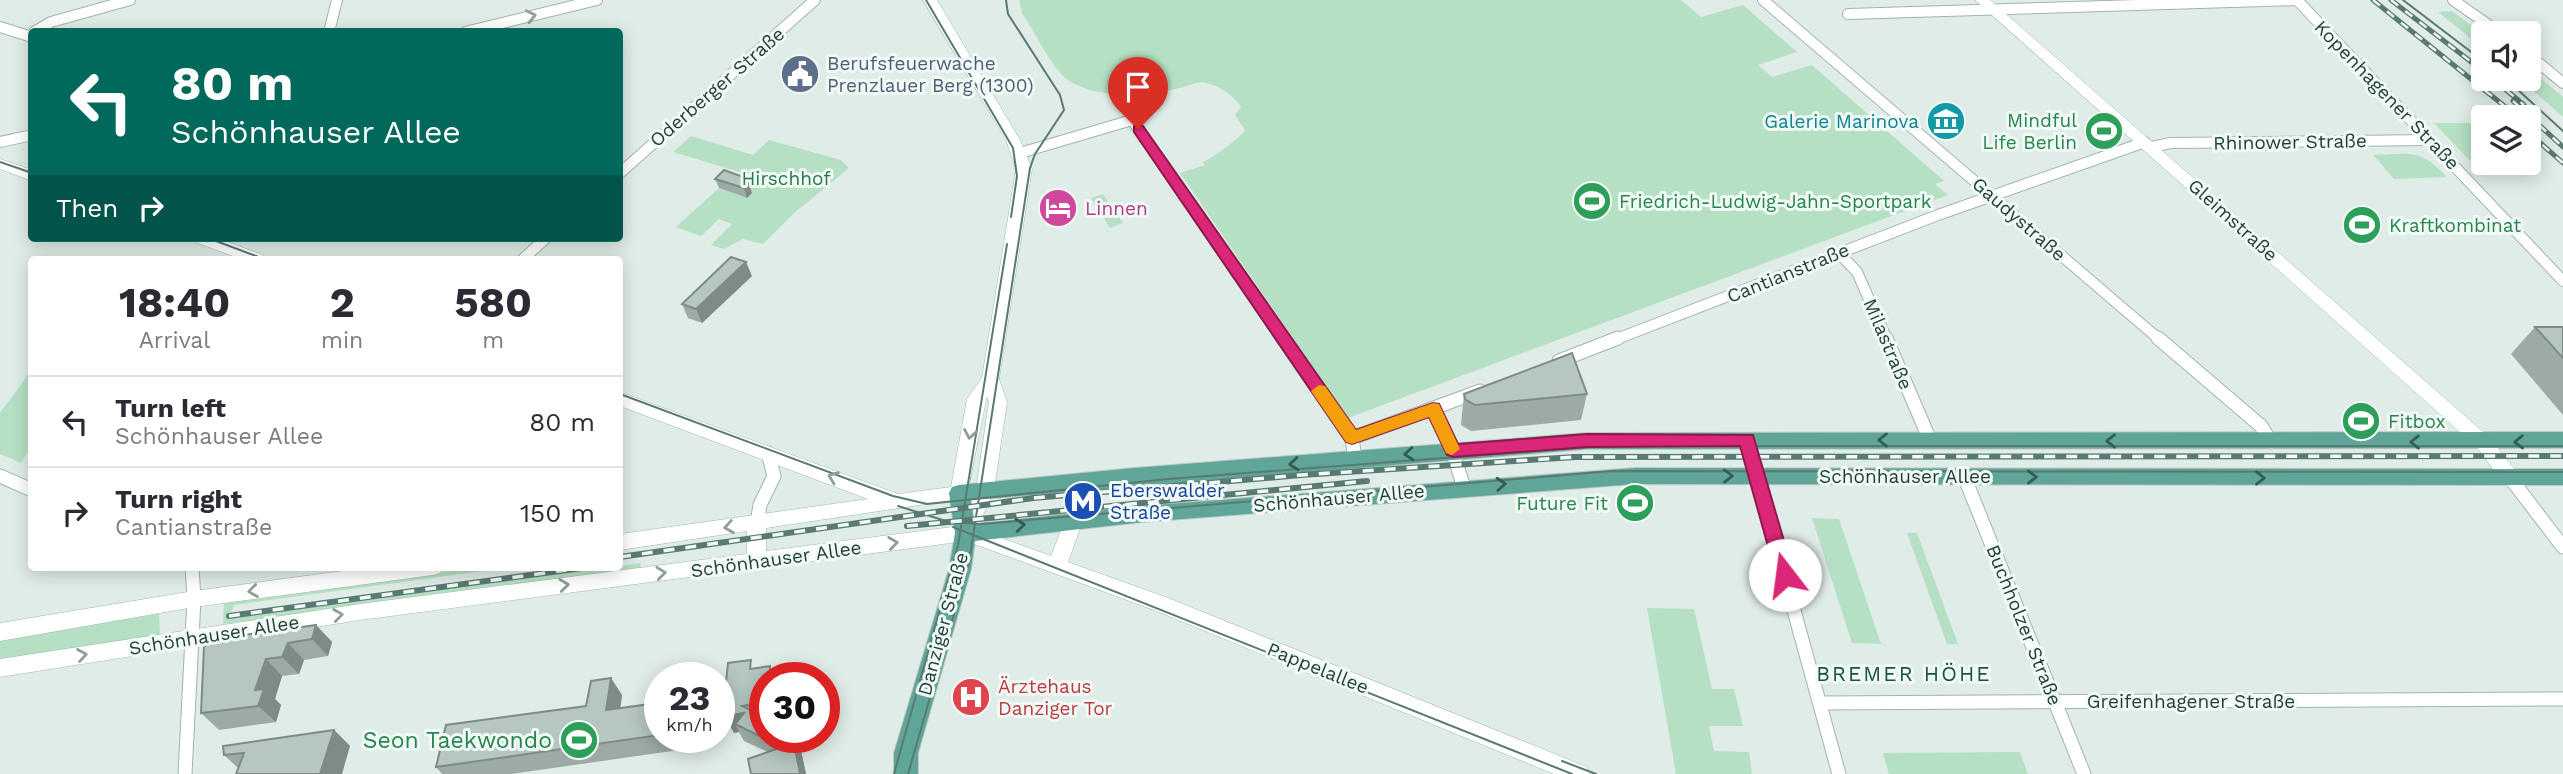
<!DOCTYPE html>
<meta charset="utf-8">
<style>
:root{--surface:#fff;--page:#f2f2f3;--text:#2b2b33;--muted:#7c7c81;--line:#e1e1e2}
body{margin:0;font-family:"Work Sans",sans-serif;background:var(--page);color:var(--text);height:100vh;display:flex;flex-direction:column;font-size:26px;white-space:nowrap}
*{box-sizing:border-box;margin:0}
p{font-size:23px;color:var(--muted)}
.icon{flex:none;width:38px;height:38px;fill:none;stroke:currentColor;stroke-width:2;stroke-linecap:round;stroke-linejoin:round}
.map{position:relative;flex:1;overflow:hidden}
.details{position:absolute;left:28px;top:256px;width:595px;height:315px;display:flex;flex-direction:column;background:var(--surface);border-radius:7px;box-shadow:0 4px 18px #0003}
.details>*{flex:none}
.top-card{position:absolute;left:28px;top:28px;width:595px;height:214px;border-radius:7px;box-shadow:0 4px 18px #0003;background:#00695c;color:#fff;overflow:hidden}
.controls{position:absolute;left:2471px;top:21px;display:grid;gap:14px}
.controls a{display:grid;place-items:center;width:70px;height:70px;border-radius:7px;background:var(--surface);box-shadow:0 4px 18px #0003;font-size:35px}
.speed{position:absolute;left:644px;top:662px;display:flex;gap:14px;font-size:35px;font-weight:700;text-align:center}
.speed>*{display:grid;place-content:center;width:91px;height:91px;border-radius:50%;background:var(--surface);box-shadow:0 4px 18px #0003;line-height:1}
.speed small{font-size:18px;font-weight:400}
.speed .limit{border:10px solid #d22;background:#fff;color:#111}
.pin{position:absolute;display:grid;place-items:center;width:60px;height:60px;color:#fff;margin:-72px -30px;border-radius:50% 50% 50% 0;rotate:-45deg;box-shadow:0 0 7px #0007}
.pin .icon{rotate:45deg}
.me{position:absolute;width:77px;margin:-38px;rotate:345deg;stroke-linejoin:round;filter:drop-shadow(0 0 5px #0008)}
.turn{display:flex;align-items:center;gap:24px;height:147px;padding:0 28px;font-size:32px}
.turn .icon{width:91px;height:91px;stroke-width:2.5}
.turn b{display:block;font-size:49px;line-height:60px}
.then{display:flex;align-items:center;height:66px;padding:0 28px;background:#0003;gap:14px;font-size:26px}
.eta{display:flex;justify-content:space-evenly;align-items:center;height:119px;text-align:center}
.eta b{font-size:42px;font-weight:700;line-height:49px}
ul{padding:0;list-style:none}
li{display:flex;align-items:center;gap:21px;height:91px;padding:0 28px;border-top:2px solid var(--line)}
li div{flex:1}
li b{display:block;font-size:26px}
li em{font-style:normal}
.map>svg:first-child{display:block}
.green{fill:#b6e0c3}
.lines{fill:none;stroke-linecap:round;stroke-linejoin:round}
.street-far1-casing{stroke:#a2b4af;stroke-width:12}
.street-casing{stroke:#a2b4af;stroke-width:15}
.secondary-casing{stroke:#9db9b1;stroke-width:1}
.primary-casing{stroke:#c0c9c7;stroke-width:2}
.street-far1{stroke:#fff;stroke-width:10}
.street{stroke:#fff;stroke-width:13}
.secondary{fill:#fff;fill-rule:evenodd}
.primary{fill:#5fa698;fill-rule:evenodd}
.tram{stroke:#597a73;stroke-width:2}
.rail-far1-casing{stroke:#597a73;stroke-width:5}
.rail-casing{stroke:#597a73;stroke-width:6}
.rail-far1{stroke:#f0f9f5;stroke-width:2.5;stroke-dasharray:9;stroke-linecap:butt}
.rail{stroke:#f0f9f5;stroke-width:3.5;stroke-dasharray:11;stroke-linecap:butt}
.wall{fill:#9caba5}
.shaded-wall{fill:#7f8b86}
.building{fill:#b5c7c0;stroke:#7f8b86;stroke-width:2}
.oneway{stroke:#8f9e9b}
.oneway2{stroke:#325d54}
.route{fill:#db2777;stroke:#8e194d;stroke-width:2}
.slow{fill:#f59e0b}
.labels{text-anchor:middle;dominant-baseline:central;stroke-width:6;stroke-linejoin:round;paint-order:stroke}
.service-label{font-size:19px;fill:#4e5e75;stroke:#f0f9f5;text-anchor:start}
.street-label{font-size:19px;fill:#1f3e37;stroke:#f0f9f5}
.leisure-label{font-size:19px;fill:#27864d;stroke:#f0f9f5;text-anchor:start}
.culture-label{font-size:19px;fill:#0d838f;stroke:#f0f9f5;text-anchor:end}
.park-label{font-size:19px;fill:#25794a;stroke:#f0f9f5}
.hotel-label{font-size:19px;fill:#b23c85;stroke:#f0f9f5;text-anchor:start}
.transit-label{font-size:19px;fill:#164399;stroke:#f0f9f5;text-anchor:start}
.health-label{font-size:19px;fill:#be3a42;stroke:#f0f9f5;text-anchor:start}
.neighbourhood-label{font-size:21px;letter-spacing:2px;fill:#195247;stroke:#f0f9f5}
.near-leisure-label{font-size:23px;fill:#27864d;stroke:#f0f9f5;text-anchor:end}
</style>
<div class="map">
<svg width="2563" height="774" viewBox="0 0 2563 774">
<rect width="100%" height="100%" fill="#e0ece7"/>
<g class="green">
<path d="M1019 0H1681L1701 17 1743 5 1797 52 1758 65 1772 77 1812 65 1944 181 1935 184 1948 195 1348 418 1180 173 1205 165 1203 162C1214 157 1240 138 1245 130L1235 115 1241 107C1233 95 1220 86 1206 83 1198 81 1188 86 1180 88 1147 96 1098 100 1068 80 1053 70 1033 29 1022 13Z"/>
<polygon points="2452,11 2483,34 2483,48 2438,12"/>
<polygon points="2529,69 2563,97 2563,117 2520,79 2529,79"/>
<polygon points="2434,123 2474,123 2483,132 2483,163 2515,163 2521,169 2479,170"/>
<polygon points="691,136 753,155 769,140 841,160 849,168 793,214 763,244 743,239 724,249 711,245 732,224 719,219 701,236 676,227 719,188 747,198 740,181 746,174 673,152"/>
<path d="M2373 155C2410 154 2420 148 2447 177L2394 179Z"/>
<polygon points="1103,194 1123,223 1110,228 1091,198"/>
<polygon points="31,371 31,447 21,463 0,454 0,413"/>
<polygon points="1812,518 1839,519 1881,644 1852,643"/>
<polygon points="1907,533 1917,533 1958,644 1947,644"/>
<polygon points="641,563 640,568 223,624 224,602 229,601 478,567 512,567 234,605 229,618"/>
<polygon points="1647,608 1694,609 1712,689 1734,689 1743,726 1709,726 1714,751 1749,752 1752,774 1676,774"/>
<polygon points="159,614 160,635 0,661 0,639"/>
<polygon points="2020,752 2028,774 1889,774 1883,753"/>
</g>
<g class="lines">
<g class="street-far1-casing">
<g id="street-far1">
<polyline points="1763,0 2160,340"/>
<polyline points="2297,0 2563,281"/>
<polyline points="2453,0 2500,33"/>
<polyline points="1848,14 2298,0"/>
<polyline points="0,27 32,37"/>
<polyline points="34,32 51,22 130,0"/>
<polyline points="329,32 337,0"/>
<polyline points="465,32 597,0"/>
<polyline points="2529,55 2563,83"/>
<polyline points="0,142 32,135"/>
<polyline points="2151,147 2171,143 2429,140"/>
<polyline points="1020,153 1132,120 1284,340"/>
<polyline points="620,173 815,0"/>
<polyline points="1839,253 1857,272 1887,340"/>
<polyline points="523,259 546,238"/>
<polyline points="1614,340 1938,215 2145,142"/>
</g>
</g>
<g class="street-casing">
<g id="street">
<polyline points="1283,338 1352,438 1355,459"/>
<polyline points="1886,338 1930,440"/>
<polyline points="2158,338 2261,426 2271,442"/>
<polyline points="1559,361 1618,338"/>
<polyline points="1433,409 1450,445 1464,487"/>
<polyline points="1352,438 1480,391"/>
<polyline points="1747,440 1839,774"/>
<polyline points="0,476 32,490"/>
<polyline points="1964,476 2084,774"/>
<polyline points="2511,479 2563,547"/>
<polyline points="757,523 760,505 774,476 768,453"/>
<polyline points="1820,703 2563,699"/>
<polyline points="185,774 194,599 192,567"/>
</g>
</g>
<g class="secondary-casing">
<g id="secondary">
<path d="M923 0H937L1020 140 1032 169 999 379 1007 402 994 490 977 529 1051 556 1067 515 1074 512 1081 515 1083 520 1068 562 1168 598 1587 767 1590 774H1554L1154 610 966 541 360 620 0 677V659L360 604 747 554V531L620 550V534L868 499 620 406V392L898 494 951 487 967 399 982 378 1016 169 1006 140ZM987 396 989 402 976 490 960 526 766 551V528L966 498Z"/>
<polygon points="1975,0 1990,0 2489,437 2518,474 2520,479 2518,484 2504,484 2477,447"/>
<polygon points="0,159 32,170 32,181 0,169"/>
<polygon points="193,238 217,238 263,255 265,259 241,259 195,242"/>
<polygon points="372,567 443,567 440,573 433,575 194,607 0,641 0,623 194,591"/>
</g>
</g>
<g class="primary-casing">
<polygon id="primary" points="2563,432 2563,448 1586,449 971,500 975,524 1143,506 1635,468 2563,469 2563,485 1635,484 1143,522 975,541 971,569 918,753 918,774 894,774 894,753 949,569 955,533 949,493 952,487 959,485 1134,468 1586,433"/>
</g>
<use href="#street-far1" class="street-far1"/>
<use href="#street" class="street"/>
<use href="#secondary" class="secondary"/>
<use href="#primary" class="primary"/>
<g class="tram">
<polyline points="926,0 1013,148 1017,176 1011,217"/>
<polyline points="2403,0 2483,61"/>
<polyline points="2506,79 2563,131"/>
<polyline points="0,162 32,173"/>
<polyline points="208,238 264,259"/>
<polyline points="620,394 893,496 927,504 1168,479 1602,446 2563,446"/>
<polyline points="898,506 949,522 981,524 1612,471 2563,472"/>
<polyline points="953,527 1572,774"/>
<polyline points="1562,761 1596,774"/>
<polyline points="894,774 958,545 1007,244"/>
<polyline points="908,774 969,562 1030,168 1035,154 1064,110 1060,95 1008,14 1006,0"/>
</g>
<g class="rail-far1-casing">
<g id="rail-far1">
<polyline points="2373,0 2518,117"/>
<polyline points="2391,0 2483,71"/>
<polyline points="2493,79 2524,105"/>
<polyline points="2513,101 2563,147"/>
<polyline points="2529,133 2563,163"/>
</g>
</g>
<g class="rail-casing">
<g id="rail">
<polyline points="907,526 1367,481"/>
<polyline points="620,557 1033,498 1301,475 1575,457 2563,456"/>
<polyline points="229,616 589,567"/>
</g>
</g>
<use href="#rail-far1" class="rail-far1"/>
<use href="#rail" class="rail"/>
</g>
<g class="wall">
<polygon points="724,170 752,193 747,198 719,188 715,179"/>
<polygon points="752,276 702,323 688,318 682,304"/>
<polygon points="2535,327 2563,327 2563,415 2511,354"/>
<polygon points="1464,394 1587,394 1581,420 1471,431 1461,425"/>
<polygon points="316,625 332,642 328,656 304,660 299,674 282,676 275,699 281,705 276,722 219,730 201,713 204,647"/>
<polygon points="770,666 773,673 765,677 765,737 800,746 806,774 751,774 768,752 744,741 739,732 734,733 725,716 755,668"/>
<polygon points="622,695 620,708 650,704 660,696 660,737 701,737 700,747 511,774 442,774 436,767"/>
<polygon points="334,730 350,746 238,768 224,755"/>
</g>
<g class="shaded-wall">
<polygon points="749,183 752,193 747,198 744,188"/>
<polygon points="746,262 752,276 702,323 696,309"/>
<polygon points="316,625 332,642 328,656 312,639"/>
<polygon points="288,643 304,660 299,674 282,657"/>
<polygon points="266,659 282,676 275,699 281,705 276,722 258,706 255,690"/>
<polygon points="611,678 622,695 618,726 606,710"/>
<polygon points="744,713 735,724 739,732 734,733 725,716"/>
<polygon points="334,730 350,746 342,774 320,774"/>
<polygon points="694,737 701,737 700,747"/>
<polygon points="793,737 796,737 800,746 806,774 800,774"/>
</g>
<g class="building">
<polygon points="724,170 746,178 749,183 744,188 715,179"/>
<polygon points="731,257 746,262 696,309 682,304"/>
<polygon points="2535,327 2563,327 2563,358"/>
<polygon points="1572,353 1587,394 1475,405 1465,399 1464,394"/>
<polygon points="316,625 312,639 288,643 282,657 266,659 255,690 264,689 258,706 201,713 204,647 214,639"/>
<polygon points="751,660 750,669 770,666 770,674 787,671 787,677 765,677 765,702 742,706 765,717 765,737 793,737 800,774 751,774 748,759 782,747 735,724 744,713 725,716 723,711 728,663"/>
<polygon points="611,678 606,710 650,704 652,697 660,696 660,735 436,767 446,725 586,706 591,681"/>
<polygon points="334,730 320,774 236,774 244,753 224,755 223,746"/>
</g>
<defs><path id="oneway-chevron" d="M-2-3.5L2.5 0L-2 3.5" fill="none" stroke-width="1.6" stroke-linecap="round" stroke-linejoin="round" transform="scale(1.75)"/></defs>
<g class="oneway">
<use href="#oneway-chevron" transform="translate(531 16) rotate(-13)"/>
<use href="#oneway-chevron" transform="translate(970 434) rotate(100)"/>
<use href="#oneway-chevron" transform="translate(833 477) rotate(-159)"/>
<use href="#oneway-chevron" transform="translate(729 527) rotate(171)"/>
<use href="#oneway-chevron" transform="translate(893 543) rotate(-8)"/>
<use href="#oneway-chevron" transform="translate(661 573) rotate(-7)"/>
<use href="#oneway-chevron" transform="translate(564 585) rotate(-7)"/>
<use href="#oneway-chevron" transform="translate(253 591) rotate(172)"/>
<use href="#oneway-chevron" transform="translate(338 615) rotate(-8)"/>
<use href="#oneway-chevron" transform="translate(82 655) rotate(-9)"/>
</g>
<g class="oneway2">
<use href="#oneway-chevron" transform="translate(1883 440) rotate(-180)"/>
<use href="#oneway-chevron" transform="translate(2111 441) rotate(-180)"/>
<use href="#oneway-chevron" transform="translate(2415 442) rotate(180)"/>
<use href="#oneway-chevron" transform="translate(2519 442) rotate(178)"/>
<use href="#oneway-chevron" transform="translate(1409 454) rotate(175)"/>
<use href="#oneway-chevron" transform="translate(1294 464) rotate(175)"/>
<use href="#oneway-chevron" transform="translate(1728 476)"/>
<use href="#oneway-chevron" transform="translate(2032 477)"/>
<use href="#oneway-chevron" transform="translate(2260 478)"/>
<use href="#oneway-chevron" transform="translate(1501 484) rotate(-4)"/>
<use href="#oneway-chevron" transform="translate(1020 525) rotate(-6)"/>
</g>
<polygon class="route" points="1134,126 1143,126 1356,430 1433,403 1439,404 1458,444 1587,434 1753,435 1794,575 1791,580 1785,582 1776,575 1740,446 1587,447 1453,457 1447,455 1429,417 1352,444 1346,442 1134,132"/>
<polygon class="slow" points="1319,385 1325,386 1356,430 1433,403 1439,404 1460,449 1452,455 1446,453 1429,417 1352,444 1346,442 1311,391"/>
<defs>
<g id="civic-disc" transform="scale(2.0125)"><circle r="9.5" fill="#5c6f8a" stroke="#f0f9f5"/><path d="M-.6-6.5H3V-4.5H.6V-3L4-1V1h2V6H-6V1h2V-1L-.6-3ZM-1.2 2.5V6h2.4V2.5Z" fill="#fff"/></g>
<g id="museum-disc" transform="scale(2.0125)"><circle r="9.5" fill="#0f9aa8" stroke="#f0f9f5"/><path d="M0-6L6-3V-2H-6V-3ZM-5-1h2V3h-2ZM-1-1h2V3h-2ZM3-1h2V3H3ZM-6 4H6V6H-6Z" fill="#fff"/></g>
<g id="stadium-disc" transform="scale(2.0125)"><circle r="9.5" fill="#2e9e5b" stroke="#f0f9f5"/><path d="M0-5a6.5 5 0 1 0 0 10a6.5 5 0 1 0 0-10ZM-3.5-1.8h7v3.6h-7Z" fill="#fff"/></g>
<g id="hotel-disc" transform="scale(2.0125)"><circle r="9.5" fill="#d1479c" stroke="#f0f9f5"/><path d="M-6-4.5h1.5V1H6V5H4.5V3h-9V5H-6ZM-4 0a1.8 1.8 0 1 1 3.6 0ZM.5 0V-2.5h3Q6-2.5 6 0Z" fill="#fff"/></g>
<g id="metro-disc" transform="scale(2.0125)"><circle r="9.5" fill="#1a4fb4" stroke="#f0f9f5"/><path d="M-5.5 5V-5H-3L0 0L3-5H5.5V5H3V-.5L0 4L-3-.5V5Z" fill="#fff"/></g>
<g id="hospital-disc" transform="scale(2.0125)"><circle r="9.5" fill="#e0444e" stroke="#f0f9f5"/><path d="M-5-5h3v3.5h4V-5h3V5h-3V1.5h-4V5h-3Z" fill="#fff"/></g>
</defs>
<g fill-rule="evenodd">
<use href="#civic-disc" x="800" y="74"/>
<use href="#museum-disc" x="1946" y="121"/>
<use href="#stadium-disc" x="2104" y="131"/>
<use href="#stadium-disc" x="1592" y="201"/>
<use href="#hotel-disc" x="1058" y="208"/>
<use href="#stadium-disc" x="2362" y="225"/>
<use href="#stadium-disc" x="2361" y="421"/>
<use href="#metro-disc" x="1083" y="501"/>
<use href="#stadium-disc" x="1635" y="503"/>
<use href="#hospital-disc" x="971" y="697"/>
<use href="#stadium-disc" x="579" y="740"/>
</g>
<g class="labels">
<g class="service-label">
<text x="827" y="63">Berufsfeuerwache<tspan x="827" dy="22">Prenzlauer Berg (1300)</tspan></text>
</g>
<g class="street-label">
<text transform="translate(717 87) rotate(-41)">Oderberger Straße</text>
<text transform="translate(2387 95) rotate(46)">Kopenhagener Straße</text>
<text transform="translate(2290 142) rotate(-1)">Rhinower Straße</text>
<text transform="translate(2019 219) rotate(41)">Gaudystraße</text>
<text transform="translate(2233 220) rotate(42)">Gleimstraße</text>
<text transform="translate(1788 273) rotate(-22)">Cantianstraße</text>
<text transform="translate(1888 344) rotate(67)">Milastraße</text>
<text x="1905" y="476">Schönhauser Allee</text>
<text transform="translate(1339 498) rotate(-5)">Schönhauser Allee</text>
<text transform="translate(776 559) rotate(-8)">Schönhauser Allee</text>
<text transform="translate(943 624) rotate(-75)">Danziger Straße</text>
<text transform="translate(2024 625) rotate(68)">Buchholzer Straße</text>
<text transform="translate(214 635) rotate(-9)">Schönhauser Allee</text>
<text transform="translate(1318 668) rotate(22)">Pappelallee</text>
<text x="2191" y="701">Greifenhagener Straße</text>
</g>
<g class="leisure-label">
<text x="2077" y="120" text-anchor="end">Mindful<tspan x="2077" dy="22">Life Berlin</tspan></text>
<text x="1619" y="201">Friedrich-Ludwig-Jahn-Sportpark</text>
<text x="2389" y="225">Kraftkombinat</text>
<text x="2388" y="421">Fitbox</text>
<text x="1608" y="503" text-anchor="end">Future Fit</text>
</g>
<g class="culture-label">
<text x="1919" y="121">Galerie Marinova</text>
</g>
<g class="park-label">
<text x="786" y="178">Hirschhof</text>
</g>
<g class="hotel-label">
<text x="1085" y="208">Linnen</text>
</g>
<g class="transit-label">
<text x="1110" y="490">Eberswalder<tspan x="1110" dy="22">Straße</tspan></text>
</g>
<g class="health-label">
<text x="998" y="686">Ärztehaus<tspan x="998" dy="22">Danziger Tor</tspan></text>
</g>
<g class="neighbourhood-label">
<text x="1904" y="673">BREMER HÖHE</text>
</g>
<g class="near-leisure-label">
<text x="552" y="740">Seon Taekwondo</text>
</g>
</g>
</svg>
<div class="controls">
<a><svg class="icon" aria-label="sound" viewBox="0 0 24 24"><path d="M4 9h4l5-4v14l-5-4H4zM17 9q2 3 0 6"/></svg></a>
<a><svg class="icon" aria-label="layers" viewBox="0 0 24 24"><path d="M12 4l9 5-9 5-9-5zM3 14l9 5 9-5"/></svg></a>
</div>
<div class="speed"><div>23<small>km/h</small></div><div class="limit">30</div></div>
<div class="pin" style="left:1138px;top:129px;background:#d93025"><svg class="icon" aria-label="arrive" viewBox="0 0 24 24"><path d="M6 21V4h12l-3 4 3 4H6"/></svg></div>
<svg class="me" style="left:1785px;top:575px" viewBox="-20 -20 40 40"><circle r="19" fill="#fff"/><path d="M0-13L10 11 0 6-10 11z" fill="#db2777"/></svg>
<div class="top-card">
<div class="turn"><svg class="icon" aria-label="left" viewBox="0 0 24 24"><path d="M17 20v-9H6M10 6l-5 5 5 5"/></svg><div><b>80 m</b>Schönhauser Allee</div></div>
<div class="then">Then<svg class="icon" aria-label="right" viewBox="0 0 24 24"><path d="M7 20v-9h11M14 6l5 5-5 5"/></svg></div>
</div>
<section class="details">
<div class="eta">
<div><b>18:40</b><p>Arrival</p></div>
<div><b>2</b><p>min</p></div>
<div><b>580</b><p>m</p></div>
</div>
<ul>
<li><svg class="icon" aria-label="left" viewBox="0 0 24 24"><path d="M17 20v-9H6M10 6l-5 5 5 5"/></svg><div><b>Turn left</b><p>Schönhauser Allee</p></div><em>80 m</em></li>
<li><svg class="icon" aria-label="right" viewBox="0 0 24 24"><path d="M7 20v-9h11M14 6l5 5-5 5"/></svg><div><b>Turn right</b><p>Cantianstraße</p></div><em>150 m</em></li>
</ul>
</section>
</div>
